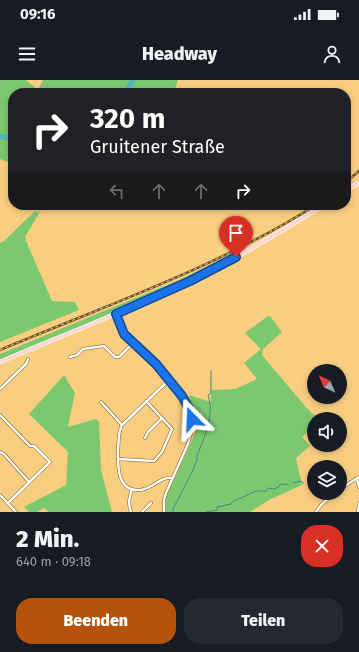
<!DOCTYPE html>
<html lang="de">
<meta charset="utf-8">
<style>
:root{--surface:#171b24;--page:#242831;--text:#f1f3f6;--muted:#9ea1a6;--accent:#b45309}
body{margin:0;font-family:"Fira Sans",sans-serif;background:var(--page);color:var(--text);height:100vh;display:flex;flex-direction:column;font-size:15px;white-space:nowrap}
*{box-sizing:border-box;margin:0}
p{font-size:13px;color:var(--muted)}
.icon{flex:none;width:22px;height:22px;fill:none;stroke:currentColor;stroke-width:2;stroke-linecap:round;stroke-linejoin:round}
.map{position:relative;height:432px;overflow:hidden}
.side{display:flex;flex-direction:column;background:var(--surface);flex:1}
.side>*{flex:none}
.top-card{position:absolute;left:8px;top:8px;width:343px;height:122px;border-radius:16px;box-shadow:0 2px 6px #0003;background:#202124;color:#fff;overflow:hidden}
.needle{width:26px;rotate:316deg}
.fabs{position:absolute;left:307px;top:284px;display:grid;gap:8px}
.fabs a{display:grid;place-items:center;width:40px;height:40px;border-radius:50%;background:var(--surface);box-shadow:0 2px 6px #0003;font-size:20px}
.pin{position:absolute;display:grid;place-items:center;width:34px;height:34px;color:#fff;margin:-41px -17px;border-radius:50% 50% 50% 0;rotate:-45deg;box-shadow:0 0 4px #0007}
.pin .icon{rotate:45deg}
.me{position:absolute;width:44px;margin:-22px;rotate:339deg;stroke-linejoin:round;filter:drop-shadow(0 0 3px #0008)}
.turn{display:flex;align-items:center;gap:14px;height:84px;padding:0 16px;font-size:18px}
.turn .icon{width:52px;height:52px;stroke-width:2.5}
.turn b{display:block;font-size:28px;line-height:34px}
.lanes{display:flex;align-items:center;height:38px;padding:0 16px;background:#0003;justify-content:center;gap:20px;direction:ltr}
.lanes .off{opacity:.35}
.round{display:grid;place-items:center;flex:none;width:42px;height:42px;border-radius:16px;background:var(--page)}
.head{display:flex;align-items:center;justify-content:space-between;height:68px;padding:0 16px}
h1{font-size:24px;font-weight:800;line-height:30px}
.cta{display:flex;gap:8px;margin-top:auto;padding:8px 16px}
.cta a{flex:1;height:46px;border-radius:16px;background:var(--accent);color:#fff;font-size:16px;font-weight:800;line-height:46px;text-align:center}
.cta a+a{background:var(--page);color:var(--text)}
.status{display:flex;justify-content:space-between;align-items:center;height:28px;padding:0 20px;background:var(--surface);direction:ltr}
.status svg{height:11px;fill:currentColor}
header{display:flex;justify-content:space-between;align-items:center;height:52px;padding:0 16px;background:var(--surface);font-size:18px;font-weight:800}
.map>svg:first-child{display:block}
.green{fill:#7cc86f}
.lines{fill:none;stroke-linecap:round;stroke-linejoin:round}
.stream{stroke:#418886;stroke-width:1}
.river{stroke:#4db9bf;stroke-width:5}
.minor-casing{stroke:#7b5c20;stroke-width:3.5}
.major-casing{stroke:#fff;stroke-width:4.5}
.minor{stroke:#fff;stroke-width:2.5}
.major{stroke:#fcd7d6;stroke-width:3.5}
.rail-casing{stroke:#6a532b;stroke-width:2.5}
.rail{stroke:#face81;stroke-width:1;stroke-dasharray:3;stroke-linecap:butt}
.route-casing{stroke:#114b97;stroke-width:10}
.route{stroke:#1a73e8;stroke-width:7}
</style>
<div class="status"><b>09:16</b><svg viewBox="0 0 49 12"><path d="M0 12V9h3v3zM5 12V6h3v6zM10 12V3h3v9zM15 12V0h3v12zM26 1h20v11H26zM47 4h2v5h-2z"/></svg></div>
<header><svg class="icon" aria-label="menu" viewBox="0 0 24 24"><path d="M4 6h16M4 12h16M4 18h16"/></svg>Headway<svg class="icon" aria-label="person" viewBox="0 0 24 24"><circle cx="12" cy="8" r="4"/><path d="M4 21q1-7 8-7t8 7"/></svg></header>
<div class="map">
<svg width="359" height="432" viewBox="0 0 359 432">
<rect width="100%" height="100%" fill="#face81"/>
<g class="green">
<polygon points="0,0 26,0 38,10 43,0 178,0 174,13 13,13 13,84 0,79"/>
<polygon points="44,125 25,157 26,161 52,221 75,222 79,230 0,262 0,163 4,161 35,131 38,133"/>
<path d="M236 173 237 175C160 216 81 247 0 280V274L179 200Z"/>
<polygon points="268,236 270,236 282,252 263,269 262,275 305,326 318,339 314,339 314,346 302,357 310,366 296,378 302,405 269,420 250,432 162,432 167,415 195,354 197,340 189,315 211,322 211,310 235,309 257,299 244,283 261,269 245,253"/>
<polygon points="64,295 75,313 68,347 96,339 99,342 101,390 112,432 48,432 44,428 37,432 29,432 24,427 66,405 68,372 29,334"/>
</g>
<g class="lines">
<g class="stream">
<polyline points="293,403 301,401 304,404"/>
<path d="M173 432V429L194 388 195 384 197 381V376C204 357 215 336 208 315L211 313V291"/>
<polyline points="206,432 217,430 217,427 231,424 232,422 256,411 266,411 268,408 275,409 282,404 288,405"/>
</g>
<g class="river">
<polyline points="125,13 133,0"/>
<polyline points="0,56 13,59"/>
</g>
<g class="minor-casing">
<g id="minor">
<polyline points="116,234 124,254 164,292 182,316 191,332 192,339 191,353 188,364 166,413 164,420 164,432"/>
<polyline points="70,277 77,275 83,269 104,266 115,277 119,277 133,263"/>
<path d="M169 300 122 345C118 352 119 360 118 369 118 384 116 411 139 410 152 410 160 396 173 398"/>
<polyline points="0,309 26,284 28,279"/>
<polyline points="101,322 122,345"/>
<polyline points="0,335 30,366 34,366 50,382 8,423"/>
<polyline points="145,358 148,352 162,338"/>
<polyline points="0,372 4,374 29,402"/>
<polyline points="118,379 154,381 162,372 172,349 146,321"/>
<polyline points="357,399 359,407"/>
<polyline points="340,409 359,397"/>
<polyline points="0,415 16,432"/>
<path d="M131 432C128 424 129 418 132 409"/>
<polyline points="142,432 151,423"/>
<polyline points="316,432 321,425 334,413"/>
<polyline points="358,432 359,423"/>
</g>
</g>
<g class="major-casing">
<g id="major">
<polyline points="346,110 359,103"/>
<path d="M0 282C63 255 127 231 189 201 236 179 280 152 324 125"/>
</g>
</g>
<use href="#minor" class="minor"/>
<use href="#major" class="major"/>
<g class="rail-casing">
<g id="rail">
<polyline points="346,102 359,91"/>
<path d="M0 270C107 225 218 187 316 125"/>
</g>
</g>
<use href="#rail" class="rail"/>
</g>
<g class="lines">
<g class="route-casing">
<polyline id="route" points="192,339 191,332 182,316 156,284 124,254 116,234 190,201 236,177"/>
</g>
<use href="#route" class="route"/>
</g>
</svg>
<div class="fabs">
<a><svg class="needle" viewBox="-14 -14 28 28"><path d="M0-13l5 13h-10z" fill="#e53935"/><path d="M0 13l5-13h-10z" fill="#9ea1a6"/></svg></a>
<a><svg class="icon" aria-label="sound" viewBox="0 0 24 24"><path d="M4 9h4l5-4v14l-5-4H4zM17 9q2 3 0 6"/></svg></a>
<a><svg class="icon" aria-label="layers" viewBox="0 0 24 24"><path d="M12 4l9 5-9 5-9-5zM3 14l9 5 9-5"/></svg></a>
</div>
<div class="pin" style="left:236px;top:177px;background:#d93025"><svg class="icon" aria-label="arrive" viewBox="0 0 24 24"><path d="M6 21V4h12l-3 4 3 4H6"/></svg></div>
<svg class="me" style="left:192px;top:339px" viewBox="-20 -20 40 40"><path d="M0-17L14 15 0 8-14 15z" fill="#1a73e8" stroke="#fff" stroke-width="4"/></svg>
<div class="top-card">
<div class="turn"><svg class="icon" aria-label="right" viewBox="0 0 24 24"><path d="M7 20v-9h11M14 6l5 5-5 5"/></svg><div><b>320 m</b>Gruitener Straße</div></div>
<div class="lanes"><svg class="icon off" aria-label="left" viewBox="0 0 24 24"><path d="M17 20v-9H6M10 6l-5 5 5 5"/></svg><svg class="icon off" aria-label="ahead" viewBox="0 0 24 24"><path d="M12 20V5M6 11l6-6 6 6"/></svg><svg class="icon off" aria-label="ahead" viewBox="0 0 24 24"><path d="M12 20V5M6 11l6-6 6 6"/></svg><svg class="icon" aria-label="right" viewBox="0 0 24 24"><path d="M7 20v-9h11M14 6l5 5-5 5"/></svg></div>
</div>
</div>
<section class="side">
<div class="head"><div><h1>2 Min.</h1><p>640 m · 09:18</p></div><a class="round" style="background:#d93025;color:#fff"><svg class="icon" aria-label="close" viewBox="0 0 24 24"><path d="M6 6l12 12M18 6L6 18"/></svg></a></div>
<div class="cta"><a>Beenden</a><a>Teilen</a></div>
</section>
